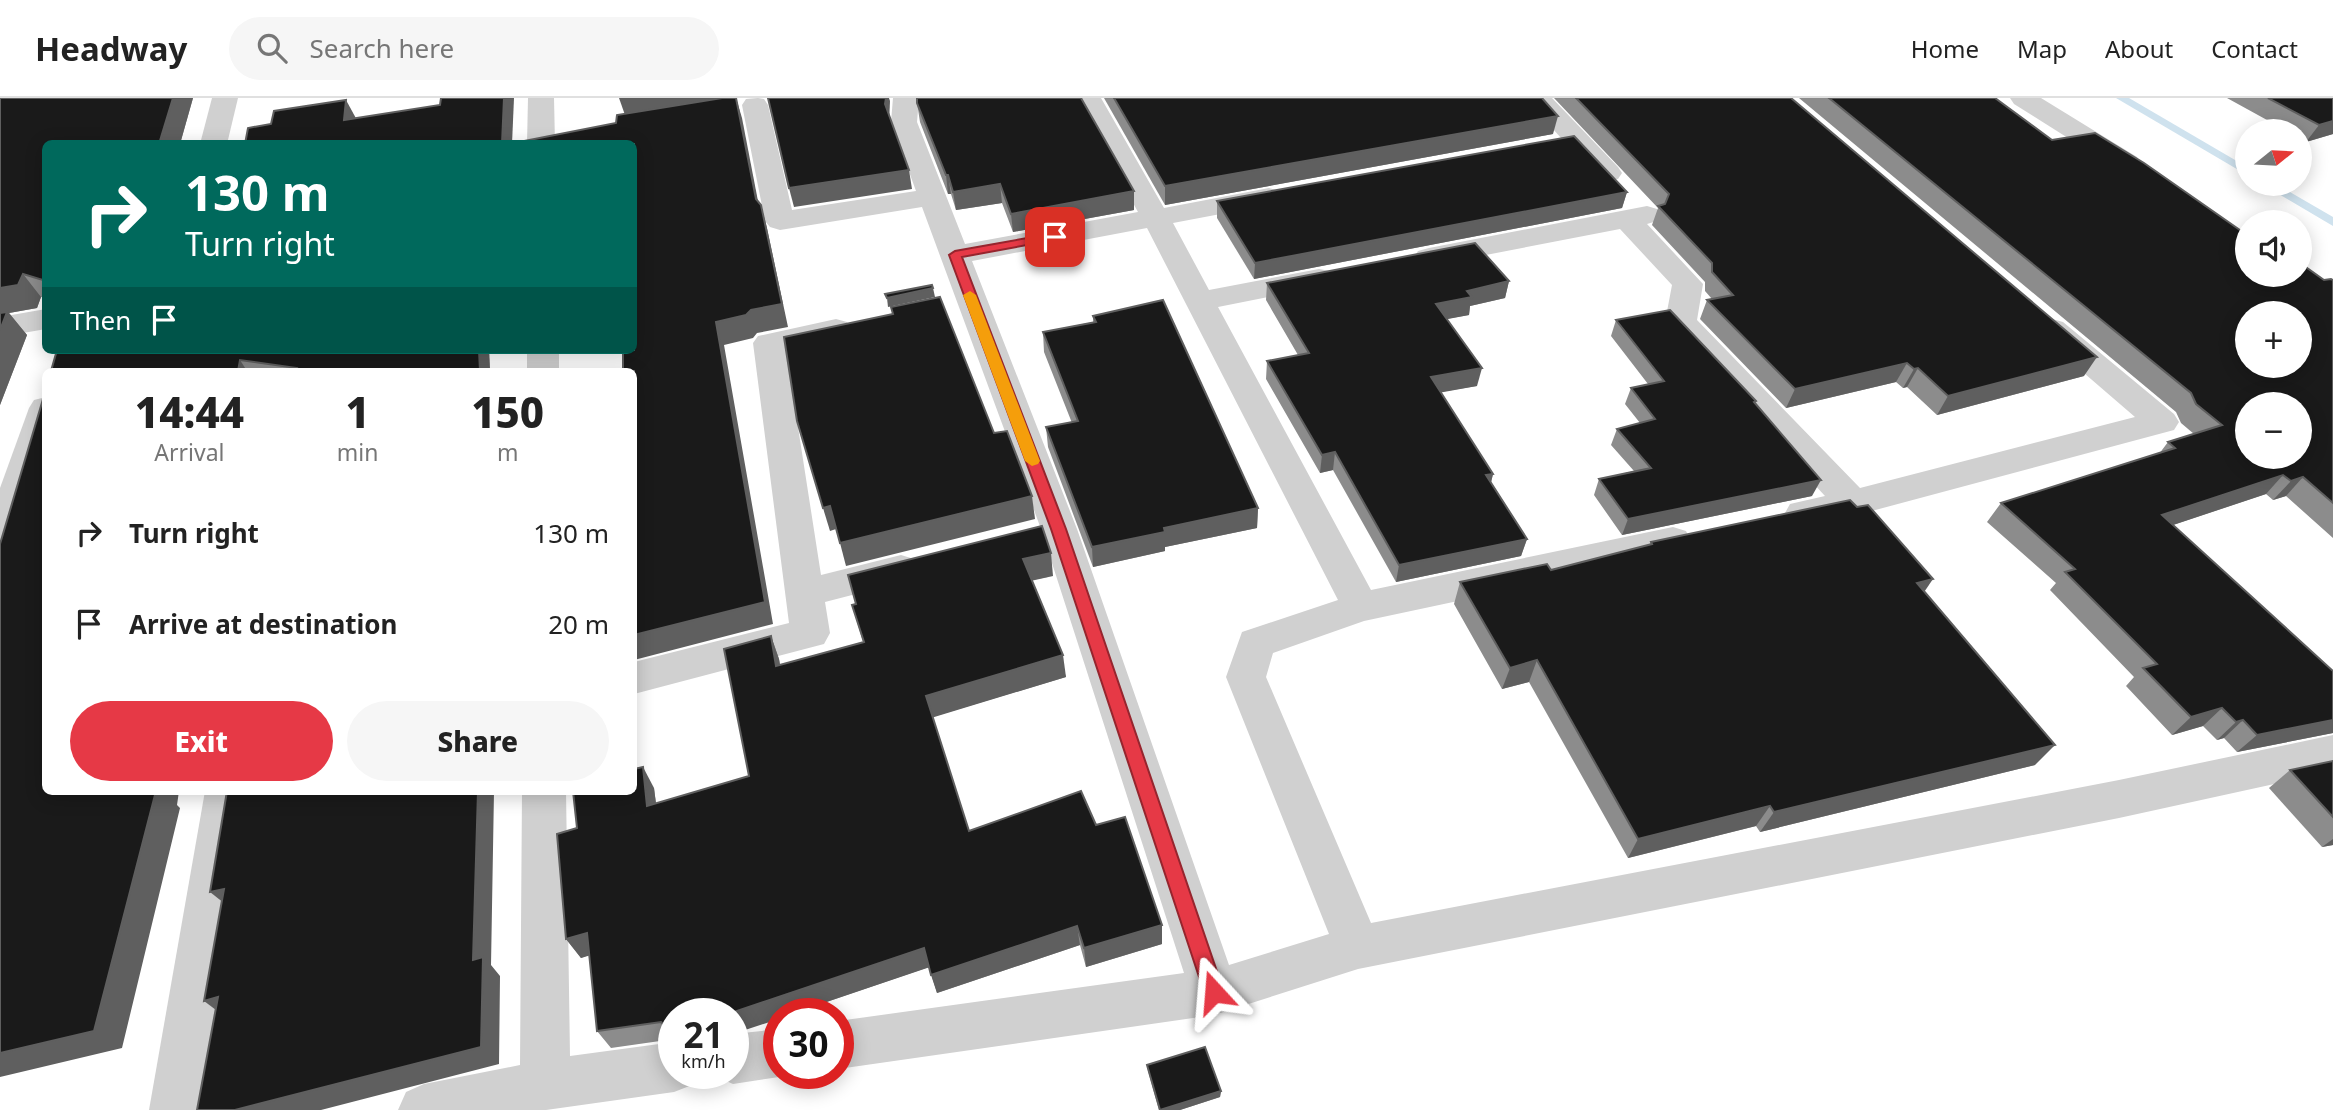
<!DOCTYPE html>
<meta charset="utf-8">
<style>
:root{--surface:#fff;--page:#f6f6f6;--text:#222;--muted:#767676;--line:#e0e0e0;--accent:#e63946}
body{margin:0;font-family:"Noto Sans",sans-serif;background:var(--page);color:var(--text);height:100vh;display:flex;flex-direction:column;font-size:26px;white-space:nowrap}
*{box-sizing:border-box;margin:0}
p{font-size:23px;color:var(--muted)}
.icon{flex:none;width:38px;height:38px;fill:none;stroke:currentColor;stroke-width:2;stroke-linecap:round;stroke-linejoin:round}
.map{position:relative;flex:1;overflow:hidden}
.details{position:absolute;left:42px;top:270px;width:595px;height:427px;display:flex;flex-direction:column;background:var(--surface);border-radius:10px;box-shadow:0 4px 18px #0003}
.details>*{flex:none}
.hud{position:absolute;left:42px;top:42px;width:595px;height:214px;border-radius:10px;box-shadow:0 4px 18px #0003;background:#00695c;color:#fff;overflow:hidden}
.needle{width:46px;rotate:72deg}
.fabs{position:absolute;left:2235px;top:21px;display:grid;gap:14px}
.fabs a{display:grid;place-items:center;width:77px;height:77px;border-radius:50%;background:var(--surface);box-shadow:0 4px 18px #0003;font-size:35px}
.speed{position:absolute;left:658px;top:900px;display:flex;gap:14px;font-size:35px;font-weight:700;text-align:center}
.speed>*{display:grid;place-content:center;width:91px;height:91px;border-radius:50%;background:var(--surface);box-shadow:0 4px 18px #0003;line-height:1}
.speed small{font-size:18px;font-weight:400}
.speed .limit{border:10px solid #d22;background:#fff;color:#111}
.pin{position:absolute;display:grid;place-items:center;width:60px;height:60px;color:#fff;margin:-30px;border-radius:14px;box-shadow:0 4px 10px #0006}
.me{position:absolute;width:77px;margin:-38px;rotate:341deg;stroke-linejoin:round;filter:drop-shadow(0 0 5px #0008)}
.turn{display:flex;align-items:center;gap:24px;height:147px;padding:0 28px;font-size:32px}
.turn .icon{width:91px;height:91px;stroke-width:2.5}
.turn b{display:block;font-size:49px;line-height:60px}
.then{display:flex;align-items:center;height:66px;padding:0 28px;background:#0003;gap:14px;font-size:26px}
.eta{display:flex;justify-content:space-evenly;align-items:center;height:119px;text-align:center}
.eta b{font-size:42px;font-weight:800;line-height:49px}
.action{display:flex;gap:14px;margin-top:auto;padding:14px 28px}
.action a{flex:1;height:80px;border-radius:42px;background:var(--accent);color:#fff;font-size:28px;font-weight:800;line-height:80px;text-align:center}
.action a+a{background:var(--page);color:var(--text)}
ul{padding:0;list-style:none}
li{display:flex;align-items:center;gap:21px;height:91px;padding:0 28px}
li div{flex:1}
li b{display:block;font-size:26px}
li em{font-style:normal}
header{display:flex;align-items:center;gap:42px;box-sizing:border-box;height:98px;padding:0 35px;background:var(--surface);border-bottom:2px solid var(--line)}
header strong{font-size:33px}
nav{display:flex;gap:38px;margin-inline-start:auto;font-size:24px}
.search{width:490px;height:63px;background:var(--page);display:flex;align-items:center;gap:18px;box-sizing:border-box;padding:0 24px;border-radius:38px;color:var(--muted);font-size:26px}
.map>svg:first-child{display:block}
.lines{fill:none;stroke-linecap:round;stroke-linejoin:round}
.stream{fill:#cfe2ee;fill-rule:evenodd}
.street{fill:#d0d0d0;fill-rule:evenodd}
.wall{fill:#8c8c8c}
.shaded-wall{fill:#5f5f5f}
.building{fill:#1a1a1a;stroke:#5f5f5f;stroke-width:2;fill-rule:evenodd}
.route{fill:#e63946;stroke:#96252e;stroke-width:2}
.slow{fill:#f59e0b}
</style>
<header>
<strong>Headway</strong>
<div class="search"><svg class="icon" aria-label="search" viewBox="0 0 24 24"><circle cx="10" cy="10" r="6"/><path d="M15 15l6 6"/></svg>Search here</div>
<nav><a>Home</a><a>Map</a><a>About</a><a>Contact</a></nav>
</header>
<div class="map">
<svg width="2333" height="1012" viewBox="0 0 2333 1012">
<rect width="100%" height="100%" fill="#fff"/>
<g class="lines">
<g class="stream">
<polygon points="2116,0 2129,0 2247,69 2247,77"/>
<polygon points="2262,86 2276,86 2333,119 2333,128"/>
</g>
<g class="street">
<polygon points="212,0 238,0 227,46 200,46"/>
<polygon points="528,0 554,0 555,46 527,46"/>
<path d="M758 0 764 1 768 7 792 112 916 93 891 24 893 0H919L917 24 965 146 1138 114 1075 0H1101L1164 110 1269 90 1279 93 1283 99 1279 105 1173 125 1209 192 1319 171 1330 173 1334 180 1330 187 1319 189 1218 209 1371 492 1673 429 1686 433 1691 443 1686 453 1673 457 1364 523 1273 555 1266 579 1371 825 2119 682 2333 637V673L2119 720 1358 871 1214 917 838 971V923L1184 875 1041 431 922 109 780 132 770 129 765 123 742 7 746 1ZM1147 130 1338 502 1242 534 1226 579 1329 836 1229 867 1077 431 972 163Z"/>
<polygon points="1525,0 1552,0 1618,69 1622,75 1618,81 1608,83 1598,81"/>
<polygon points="2010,0 2041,0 2137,59 2141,65 2137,71 2127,73 2117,71 2014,6"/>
<polygon points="1647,108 1657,111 1661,117 1657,123 1647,126 1703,186 1697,222 1860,390 2135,319 2041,238 2036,231 2041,224 2052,221 2063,224 2174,316 2179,324 2174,332 1853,418 1803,428 1790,424 1785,415 1790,406 1825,398 1670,231 1665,224 1672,187 1620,131 1429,168 1418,165 1414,159 1418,153 1429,150"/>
<polygon points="46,211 46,231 0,239 0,219"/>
<polygon points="836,221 847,224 852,231 847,238 786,252 821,477 901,457 914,461 920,471 914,481 825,504 830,535 824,546 634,596 634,564 789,525 753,245 758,238"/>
<rect x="527" y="252" width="32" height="21"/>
<polygon points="46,299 46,361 18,441 13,451 0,455 0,390 29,310 34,302"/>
<polygon points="205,693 249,693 201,1012 149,1012"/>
<polygon points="522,693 566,693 570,958 674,944 674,975 697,975 692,987 674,994 546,1012 398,1012 406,994 424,986 520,967"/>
<polygon points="779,931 779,975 791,975 779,979 733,986 715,978 714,975 733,975 733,936"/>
</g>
</g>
<g class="wall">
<polygon points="0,0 193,0 180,46 46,46 46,200 41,199 37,210 9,215 27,237 0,307"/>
<polygon points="1104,0 1542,0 1553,36 1165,107"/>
<polygon points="1554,0 1791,0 2084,278 1937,317 1907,289 1903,290 1896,284 1786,310 1700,221 1707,202 1712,201 1705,193 1705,184 1652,127 1658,110"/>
<polygon points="1799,0 1995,0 2052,42 2247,177 2324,182 2333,182 2333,440 2286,398 2273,402 2266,396 2173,427 2333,573 2333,635 2237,654 2224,640 2217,642 2203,628 2172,637 2126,588 2134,579 2050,492 2056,485 1987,424 2001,405 2159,356 2168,344 2194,336 2181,325 2176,314"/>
<polygon points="2227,0 2333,0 2333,36 2306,44 2300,40 2300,33 2287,33"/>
<polygon points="917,5 1134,112 1013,134 1002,105 956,112 951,96 948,96 920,24"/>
<polygon points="1627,94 1622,110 1254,181 1217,120 1217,103"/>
<polygon points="1509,183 1505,200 1470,208 1469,217 1446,221 1477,288 1440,294 1493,376 1491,384 1527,441 1521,458 1396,484 1333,372 1320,375 1266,281 1267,263 1298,257 1266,202 1267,185"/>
<polygon points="1093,218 1258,410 1257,430 1165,449 1165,453 1093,469 1048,349 1046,329 1072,325 1044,254 1043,234 1093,224"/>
<polygon points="1616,222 1756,303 1755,305 1812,398 1622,437 1594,397 1599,381 1634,373 1611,347 1617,331 1640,325 1625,306 1631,290 1648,286 1611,238"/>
<polygon points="57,252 489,252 490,273 51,273"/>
<polygon points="1651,444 1925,494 2035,667 1760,734 1756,728 1628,760 1529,584 1502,591 1454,506 1460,484 1551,472 1649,447"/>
<polygon points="1053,478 1032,482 1066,579 932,619 969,733 1096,727 1162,827 1162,846 1086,869 1080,847 937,895 929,869 794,915 779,915 745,932 733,933 733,915 674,915 667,942 611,950 597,933 589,857 581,860 566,841 577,730 654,690 656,706 749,678 771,538 779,561 780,567 863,544 852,507"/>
<polygon points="2333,663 2333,747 2322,749 2269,690 2290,672"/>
<polygon points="1147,967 1221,993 1220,999 1180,1012 1159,1012 1148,973"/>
</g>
<g class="shaded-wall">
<polygon points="173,0 193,0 180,46 159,46"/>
<polygon points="504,0 514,0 512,46 502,46"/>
<polygon points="619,0 733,0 625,17"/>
<polygon points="736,0 742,20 762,124 756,101"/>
<polygon points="886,0 889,0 890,3 889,25 885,6"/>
<polygon points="346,2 358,24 344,22"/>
<polygon points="1558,18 1553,36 1165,107 1165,88"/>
<polygon points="2333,23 2333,36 2306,44 2319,27"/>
<polygon points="909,72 912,91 794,109 789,90"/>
<polygon points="946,77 948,77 951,96 948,96"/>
<polygon points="1000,86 1002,105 956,112 953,94"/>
<polygon points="1134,93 1134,112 1013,134 1011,116"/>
<polygon points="1627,94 1622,110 1254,181 1255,165"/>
<polygon points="761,107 767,130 788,229 757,235 753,240 724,247 773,526 634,562 634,537 716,224"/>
<polygon points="23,176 41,199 37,210 9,215 27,237 0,307 0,190"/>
<polygon points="1509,183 1505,200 1470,208 1469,217 1432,224 1436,206 1467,193"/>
<polygon points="933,190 935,199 888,209 887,200"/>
<polygon points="479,252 489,252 490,273 480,273"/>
<polygon points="2097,259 2084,278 1937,317 1948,298"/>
<polygon points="240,262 247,273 238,273"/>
<polygon points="1907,265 1896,284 1786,310 1795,291"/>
<polygon points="1482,270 1477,288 1427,297 1431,279"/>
<polygon points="1918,270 1907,289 1903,290 1914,271"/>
<polygon points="1335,354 1333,372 1320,375 1322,357"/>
<polygon points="1493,376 1489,393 1486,377"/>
<polygon points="2283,377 2266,396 2146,436 2162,417"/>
<polygon points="2303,379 2286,398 2273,402 2291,383"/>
<polygon points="1821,382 1812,398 1622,437 1628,421"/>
<polygon points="1032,398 1035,421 846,468 840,445"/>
<polygon points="830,408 836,431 830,433 823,410"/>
<polygon points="1258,410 1257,430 1165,449 1165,453 1093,469 1092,449 1164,430"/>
<polygon points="1527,441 1521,458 1396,484 1399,467"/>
<polygon points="1051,455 1053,478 1026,484 1023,461"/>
<polygon points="1933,481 1918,503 1917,485"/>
<polygon points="771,538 779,561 784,590 776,568"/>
<polygon points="1063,557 1066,579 931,620 926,598"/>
<polygon points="1537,562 1529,584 1502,591 1510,570"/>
<polygon points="2222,610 2203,628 2172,637 2191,619"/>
<polygon points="2243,622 2224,640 2217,642 2236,624"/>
<polygon points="2333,622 2333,635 2237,654 2257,637"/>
<polygon points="2055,647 2035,667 1760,734 1774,714"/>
<polygon points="643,669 654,690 659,729 647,708"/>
<polygon points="156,693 179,693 177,707 180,710 122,950 0,979 0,955"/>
<polygon points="478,693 494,693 491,867 500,878 499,966 321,1012 235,1012 473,862"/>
<polygon points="1770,708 1756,728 1628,760 1638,741"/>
<polygon points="2333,741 2333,747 2322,749"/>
<polygon points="224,791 234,813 210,794"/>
<polygon points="1162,827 1162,846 1086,869 1084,850"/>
<polygon points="1077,828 1080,847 937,895 931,877"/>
<polygon points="587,835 601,854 581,860 566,841"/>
<polygon points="924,850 930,869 794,915 779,915 779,921 745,932 734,914"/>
<polygon points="218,899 228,921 204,903"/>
<polygon points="674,935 674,952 664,938"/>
<polygon points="1221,993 1220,999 1180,1012 1160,1012"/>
</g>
<g class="building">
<polygon points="0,0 173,0 159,46 46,46 46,183 23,176 18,187 0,190"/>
<polygon points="441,0 504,0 502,46 245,46 248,30 271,26 274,13 346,2 344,22 440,7"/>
<polygon points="722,0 736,0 756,101 761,107 782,206 751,212 746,217 716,224 765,504 634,537 634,273 623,273 623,252 634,252 634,46 509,46 616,25 617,17"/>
<polygon points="768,0 886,0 885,6 909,72 789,90"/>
<polygon points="917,0 1081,0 1134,93 1011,116 1000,86 953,94 948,77 946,77 917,5"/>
<polygon points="1114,0 1542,0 1558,18 1165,88"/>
<polygon points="1576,0 1791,0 2097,259 1948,298 1918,270 1914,271 1907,265 1795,291 1707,202 1733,197 1712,174 1712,165 1658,108 1665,106 1669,96"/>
<path d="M1829 0H1995L2052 42 2095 35 2144 65 2247 137V177H2300V165L2324 182 2331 181 2333 182V405L2303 379 2291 383 2283 377 2162 417 2333 573V622L2257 637 2243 622 2236 624 2222 610 2191 619 2143 570 2157 566 2065 474 2075 471 2001 405 2175 350 2168 344 2222 327 2196 306 2191 295ZM2247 215H2300V268H2247ZM2247 306H2300V359H2247Z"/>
<polygon points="2268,0 2333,0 2333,23 2319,27"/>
<polygon points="1574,38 1627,94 1255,165 1217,103"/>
<polygon points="1475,145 1509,183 1467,193 1472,199 1436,206 1482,270 1431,279 1493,376 1486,377 1527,441 1399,467 1335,354 1322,357 1267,263 1309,255 1267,185"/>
<polygon points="932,187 933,190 887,200 885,196"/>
<polygon points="940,199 994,335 1007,333 1032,398 840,445 830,408 823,410 797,323 784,239 893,216 891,209"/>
<polygon points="1163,202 1258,410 1164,430 1165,434 1092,449 1046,329 1078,323 1043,234 1096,224 1093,218"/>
<polygon points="1670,212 1756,303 1754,304 1821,382 1628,421 1599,381 1651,370 1617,331 1655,321 1631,290 1664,283 1616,222"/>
<polygon points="7,214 0,232 0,215"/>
<polygon points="57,252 479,252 480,273 296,273 297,270 240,262 238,273 51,273"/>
<polygon points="46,291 46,693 156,693 94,933 0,955 0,446"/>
<polygon points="1850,402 1857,409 1868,407 1933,481 1917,485 2055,647 1774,714 1770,708 1638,741 1537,562 1510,570 1460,484 1547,466 1551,472 1652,446 1651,444"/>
<polygon points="1042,428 1051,455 1023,461 1063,557 926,598 969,733 1081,693 1096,727 1125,719 1162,827 1084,850 1077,828 931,877 924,850 734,914 674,915 674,935 664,938 664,927 661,924 597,933 587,835 566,841 557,736 577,730 573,693 634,693 634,671 643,669 647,708 749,678 724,551 771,538 776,568 864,544 852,507 856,506 848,477"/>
<polygon points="2333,663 2333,719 2290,672"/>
<polygon points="227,693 478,693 473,862 483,859 481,949 235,1012 197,1012 218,899 204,903 224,791 210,794"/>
<polygon points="1205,949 1221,993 1160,1012 1147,967"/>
</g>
<polygon class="route" points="1055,135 1060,136 1060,141 962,159 1066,431 1224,894 1221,901 1214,904 1207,901 1204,894 1051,431 949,157 955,153"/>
<polygon class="slow" points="970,193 976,197 1040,363 1038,366 1032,368 1025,363 963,197"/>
</svg>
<div class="fabs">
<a><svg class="needle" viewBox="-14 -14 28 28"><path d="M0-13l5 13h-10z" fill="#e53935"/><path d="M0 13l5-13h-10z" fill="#767676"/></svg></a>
<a><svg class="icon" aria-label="sound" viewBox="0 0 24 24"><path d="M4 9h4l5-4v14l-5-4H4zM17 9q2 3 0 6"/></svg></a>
<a>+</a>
<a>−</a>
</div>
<div class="speed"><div>21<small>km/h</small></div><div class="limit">30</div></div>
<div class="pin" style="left:1055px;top:139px;background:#d93025"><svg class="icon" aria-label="arrive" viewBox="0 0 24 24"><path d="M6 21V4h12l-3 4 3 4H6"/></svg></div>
<svg class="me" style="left:1214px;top:894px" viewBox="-20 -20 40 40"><path d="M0-17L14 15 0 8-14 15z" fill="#e63946" stroke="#fff" stroke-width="4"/></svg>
<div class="hud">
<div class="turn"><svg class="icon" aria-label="right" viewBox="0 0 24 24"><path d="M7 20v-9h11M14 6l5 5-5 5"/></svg><div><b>130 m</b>Turn right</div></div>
<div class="then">Then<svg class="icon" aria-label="arrive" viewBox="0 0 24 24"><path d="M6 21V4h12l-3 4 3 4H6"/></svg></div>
</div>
<section class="details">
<div class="eta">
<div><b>14:44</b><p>Arrival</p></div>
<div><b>1</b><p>min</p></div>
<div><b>150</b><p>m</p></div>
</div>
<ul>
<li><svg class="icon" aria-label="right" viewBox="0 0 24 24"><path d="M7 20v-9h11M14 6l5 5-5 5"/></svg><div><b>Turn right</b></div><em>130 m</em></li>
<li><svg class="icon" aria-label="arrive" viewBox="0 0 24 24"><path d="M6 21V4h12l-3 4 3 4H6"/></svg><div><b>Arrive at destination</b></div><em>20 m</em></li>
</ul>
<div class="action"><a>Exit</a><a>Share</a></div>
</section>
</div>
